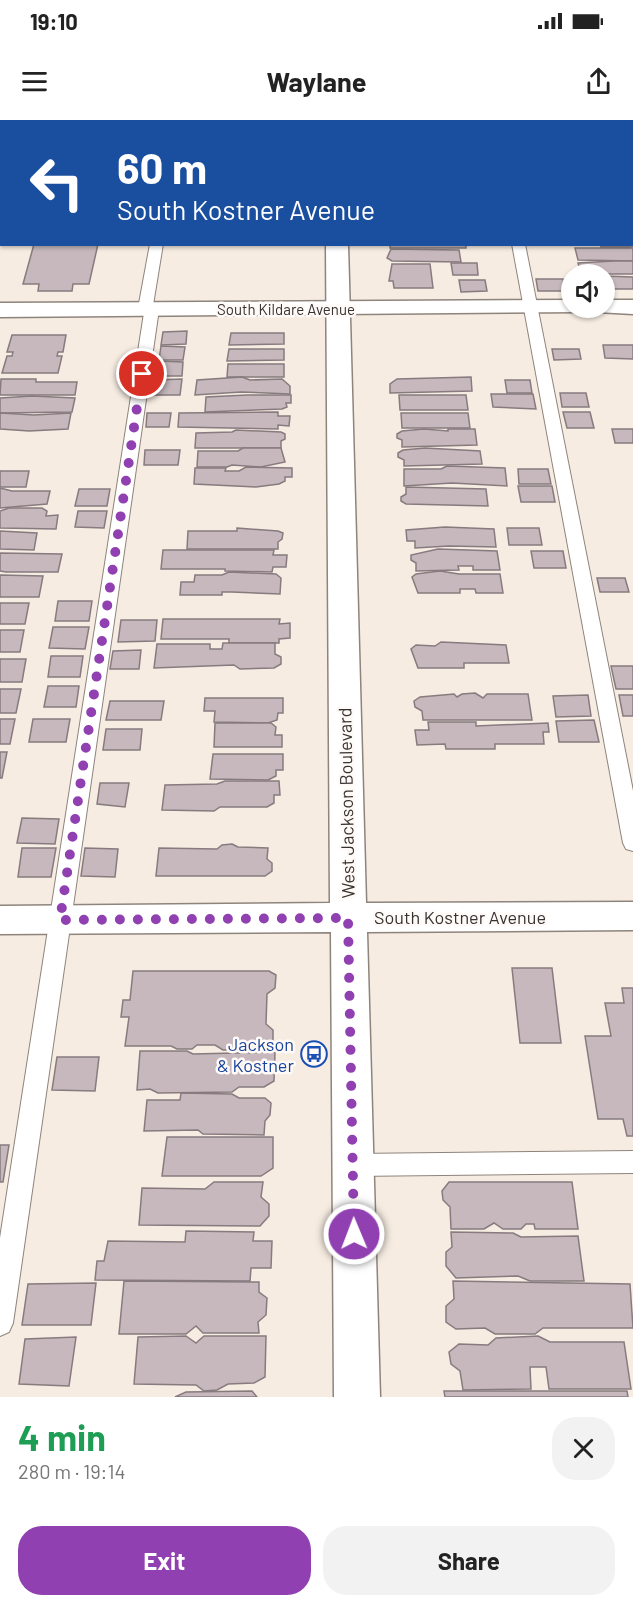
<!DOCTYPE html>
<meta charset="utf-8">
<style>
:root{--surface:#fff;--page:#f2f2f2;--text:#222;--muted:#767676;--accent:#9040b0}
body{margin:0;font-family:Barlow,sans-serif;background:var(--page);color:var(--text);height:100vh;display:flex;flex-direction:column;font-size:22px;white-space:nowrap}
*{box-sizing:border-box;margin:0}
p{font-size:20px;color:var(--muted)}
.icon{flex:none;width:33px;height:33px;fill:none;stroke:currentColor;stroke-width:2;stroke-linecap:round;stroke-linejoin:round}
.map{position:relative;height:1277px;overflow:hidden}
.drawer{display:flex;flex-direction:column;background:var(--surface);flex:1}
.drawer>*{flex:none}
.guide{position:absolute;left:0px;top:0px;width:633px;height:126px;box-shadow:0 2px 4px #0004;background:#1a4fa0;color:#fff;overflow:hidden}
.tools{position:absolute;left:561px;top:144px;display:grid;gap:12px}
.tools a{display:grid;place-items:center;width:54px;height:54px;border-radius:50%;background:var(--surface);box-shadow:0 2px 4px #0004;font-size:30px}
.pin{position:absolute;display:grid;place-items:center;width:51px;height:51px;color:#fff;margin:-26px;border:3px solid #fff;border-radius:50%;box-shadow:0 2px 6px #0007}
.me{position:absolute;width:66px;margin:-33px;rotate:359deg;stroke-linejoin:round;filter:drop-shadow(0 0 4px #0008)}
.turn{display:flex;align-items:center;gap:21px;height:126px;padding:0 18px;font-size:27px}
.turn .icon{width:78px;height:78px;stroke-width:2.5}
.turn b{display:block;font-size:42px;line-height:51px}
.round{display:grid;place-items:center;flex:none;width:63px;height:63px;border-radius:24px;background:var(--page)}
.headline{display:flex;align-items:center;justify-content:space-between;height:102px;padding:0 18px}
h1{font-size:36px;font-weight:700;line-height:45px;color:#1e9e55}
.button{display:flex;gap:12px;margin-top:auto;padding:12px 18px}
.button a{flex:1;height:69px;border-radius:24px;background:var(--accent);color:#fff;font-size:24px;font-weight:700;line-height:69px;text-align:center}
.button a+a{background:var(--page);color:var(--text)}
.status{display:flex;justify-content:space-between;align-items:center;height:42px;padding:0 30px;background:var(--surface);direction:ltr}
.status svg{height:16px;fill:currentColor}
header{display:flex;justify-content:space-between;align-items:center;height:78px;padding:0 18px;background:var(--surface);font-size:27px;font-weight:700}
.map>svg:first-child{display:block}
.building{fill:#c6b8bd;stroke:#877b7f;stroke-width:1.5}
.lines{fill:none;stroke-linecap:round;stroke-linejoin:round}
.lane-casing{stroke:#8e847c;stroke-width:2}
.street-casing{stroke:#8e847c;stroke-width:3}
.secondary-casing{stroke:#8e847c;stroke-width:3}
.lane{fill:#fff;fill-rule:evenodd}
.street{fill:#fff;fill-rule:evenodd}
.secondary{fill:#fff;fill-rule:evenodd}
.route{stroke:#9040b0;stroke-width:10;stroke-dasharray:0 18}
.labels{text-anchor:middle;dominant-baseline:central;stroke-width:5;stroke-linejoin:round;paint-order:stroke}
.far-street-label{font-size:15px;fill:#36322f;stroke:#fffaf7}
.street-label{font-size:18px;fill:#36322f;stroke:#fffaf7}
.transit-label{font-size:18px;fill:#164399;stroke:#fffaf7;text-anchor:end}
</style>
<div class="status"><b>19:10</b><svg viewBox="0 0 49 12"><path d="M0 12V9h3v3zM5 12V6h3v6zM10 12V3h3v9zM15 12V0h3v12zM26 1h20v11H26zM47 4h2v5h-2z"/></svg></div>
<header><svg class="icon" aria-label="menu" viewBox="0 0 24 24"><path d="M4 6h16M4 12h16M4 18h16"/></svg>Waylane<svg class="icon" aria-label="share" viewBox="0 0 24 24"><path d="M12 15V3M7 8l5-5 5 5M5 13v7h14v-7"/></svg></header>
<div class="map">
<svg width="633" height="1277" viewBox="0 0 633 1277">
<rect width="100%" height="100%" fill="#f6ece2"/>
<g class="building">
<polygon points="632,110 633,127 601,127 600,124 632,124"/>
<polygon points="34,124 98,124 89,164 73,164 72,171 38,171 39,164 23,164"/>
<rect x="390" y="124" width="76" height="4"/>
<polygon points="575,128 633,128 633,141 578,140"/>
<polygon points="391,129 459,130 461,142 392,141 387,138"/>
<polygon points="614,141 633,141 633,154 581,154 578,143"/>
<polygon points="451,143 477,143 478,155 453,155"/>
<polygon points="392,144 430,144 433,168 394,168 393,161 389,161"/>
<polygon points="604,156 633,157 633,169 604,169"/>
<polygon points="536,159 563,159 565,171 538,171"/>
<polygon points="459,160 485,160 487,171 461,172"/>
<polygon points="187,211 186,224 161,225 163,212"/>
<polygon points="231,213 284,213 284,224 229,225"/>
<polygon points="12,215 66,215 63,232 58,232 57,236 62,236 58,253 2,253 7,236 12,236 13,232 7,232"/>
<polygon points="603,225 633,225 633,239 605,238"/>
<polygon points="161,226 185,227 183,240 159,240"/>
<polygon points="229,229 284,229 284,240 227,241"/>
<polygon points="552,229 579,229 581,239 554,240"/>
<polygon points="158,241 183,242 182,256 156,256"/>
<polygon points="228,244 284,244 284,257 227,257"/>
<polygon points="242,257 250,260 282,259 290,266 290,274 241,272 195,275 197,260"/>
<polygon points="471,257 472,271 390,273 390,264 397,259"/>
<polygon points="1,259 36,259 36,262 77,262 75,275 0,275"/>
<polygon points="182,259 180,275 152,275 155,260"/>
<polygon points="505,260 530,260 532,273 507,273"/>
<polygon points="560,273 586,273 589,287 562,287"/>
<polygon points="491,274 533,274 536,289 493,287"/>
<polygon points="247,275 291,275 291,283 286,283 287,287 282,289 205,292 206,277"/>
<polygon points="399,275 466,275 468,290 400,290"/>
<polygon points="32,276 75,278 72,292 0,293 0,278"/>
<polygon points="278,292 278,296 290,296 289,306 278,305 278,309 178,307 179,293"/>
<polygon points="563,292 590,292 594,308 567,308"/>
<polygon points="0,293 34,295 71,293 68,309 29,311 0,309"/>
<polygon points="147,293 171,293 169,307 146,307"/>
<polygon points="401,293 468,293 470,308 402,308"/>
<polygon points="424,309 448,311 448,309 475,309 477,325 402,327 402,320 397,318 397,314 402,311"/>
<polygon points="612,309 633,309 633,323 615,323"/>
<polygon points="236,310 281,312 285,314 285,319 281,321 281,328 195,328 196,313 232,312"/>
<polygon points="243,328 281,328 285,342 261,347 232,345 227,347 197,347 198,331 238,331"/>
<polygon points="425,328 480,331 482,344 404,346 404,340 398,337 398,333 403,330"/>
<polygon points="145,330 180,330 178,345 144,345"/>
<polygon points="447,346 505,348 507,366 452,363 404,366 404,349 441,349"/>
<polygon points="246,347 292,348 292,357 285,357 285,361 279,364 256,367 194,364 195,348 226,348 225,351 239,351"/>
<polygon points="518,349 548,349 551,364 519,364"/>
<polygon points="0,351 29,351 26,367 0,367"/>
<polygon points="518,366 552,366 555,382 521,382"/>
<polygon points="406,367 486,369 488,386 406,384 401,381 401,377 406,374"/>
<polygon points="0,368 12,371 50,371 47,384 0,388"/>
<polygon points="79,369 110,369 107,386 75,386"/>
<polygon points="9,388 42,388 47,391 46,396 58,395 56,409 0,408 0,391"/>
<polygon points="78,391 107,391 104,408 75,407"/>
<polygon points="445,407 494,409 496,427 449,426 415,428 415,421 407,421 406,410"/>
<polygon points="237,408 278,411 283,413 282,419 278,422 278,429 187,429 188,411 237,411"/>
<polygon points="507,408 539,408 542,425 509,425"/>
<polygon points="0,411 37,413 34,430 0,429"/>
<polygon points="438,429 497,431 500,450 473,450 473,446 458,446 459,450 416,451 416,443 411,440 411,435"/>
<polygon points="163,430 274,430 273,435 287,435 286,447 273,447 272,452 225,451 225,449 161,449"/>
<polygon points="531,431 563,431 566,448 534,448"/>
<polygon points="0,433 62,434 58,452 6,452 0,451"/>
<polygon points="440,451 459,454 500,454 503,473 476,473 475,469 460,469 460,473 418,473 412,457 416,454"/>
<polygon points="229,452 276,454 281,458 280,474 232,472 222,472 222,475 180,475 181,462 194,462 195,455 222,455"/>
<polygon points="0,455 43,456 39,477 0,477"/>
<polygon points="597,458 625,458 629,472 600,472"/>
<polygon points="58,481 92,481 89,501 55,501"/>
<polygon points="0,483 29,483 25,504 0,504"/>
<polygon points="163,499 280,499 279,504 290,503 290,518 279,519 279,523 229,523 229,519 161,519"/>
<polygon points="121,500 157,500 155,521 118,522"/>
<polygon points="53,507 89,507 85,529 49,528"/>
<polygon points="0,510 24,510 20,532 0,532"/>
<polygon points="441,522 506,525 509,543 464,543 464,548 418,548 411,529 416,525 435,526"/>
<polygon points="223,523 275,523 275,534 281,537 281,544 274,548 240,549 234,545 154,548 157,524 210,524 210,529 222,529"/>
<polygon points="141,530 139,549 110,549 113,531"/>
<polygon points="51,536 83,536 80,557 48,557"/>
<polygon points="0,539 26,539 22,562 0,562"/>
<polygon points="611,546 633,546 633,569 616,569"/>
<polygon points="48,566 79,566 76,587 44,587"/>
<polygon points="0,569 21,569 16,593 0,593"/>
<polygon points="475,573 483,578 487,574 528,574 532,600 423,600 422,591 415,587 414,581 420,577 454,574 457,577 462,574"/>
<polygon points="588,575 591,596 556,597 553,576"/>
<polygon points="619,575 633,575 633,596 623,596"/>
<polygon points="205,578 283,578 283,593 278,593 277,600 268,603 214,602 215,591 204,591"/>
<polygon points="110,581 164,581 161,600 106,600"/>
<polygon points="0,599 15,599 10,624 0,624"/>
<polygon points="33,599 70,599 66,622 29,622"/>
<polygon points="594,600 599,622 559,622 556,601"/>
<polygon points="428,602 476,602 476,606 548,603 549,612 543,612 544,624 495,624 495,629 446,629 445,624 417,625 415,610 429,610"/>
<polygon points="215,603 271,603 276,607 275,615 282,615 282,627 214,627"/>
<polygon points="106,609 142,609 140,630 103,630"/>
<polygon points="0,632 7,632 2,658 0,658"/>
<polygon points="213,634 283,634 283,650 276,650 276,656 268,660 210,659"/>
<polygon points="225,661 279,661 280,675 274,675 274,683 267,687 220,687 214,691 162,690 165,665 217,664"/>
<polygon points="100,663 129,663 125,687 97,684"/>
<polygon points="22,698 59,699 55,724 17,723"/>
<polygon points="232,724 238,727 268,728 267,739 272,743 272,751 265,756 156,756 159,728 217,729 222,725"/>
<polygon points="22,728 56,728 51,757 18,757"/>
<polygon points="85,728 118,729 115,757 81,756"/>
<polygon points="512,848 552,848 561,923 520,923"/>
<polygon points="133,851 269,851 276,855 275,868 267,874 266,904 273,910 273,923 266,929 223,930 215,925 197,925 192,929 177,929 171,926 125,926 129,897 121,897 123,880 130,880"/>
<polygon points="622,868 633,868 633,1016 627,1016 623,999 598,999 585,916 611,916 605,883 624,883"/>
<polygon points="140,931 187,931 193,934 275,932 274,961 264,967 239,967 232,972 158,973 150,969 137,970"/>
<polygon points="57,937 99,937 95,971 52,970"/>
<polygon points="181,973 232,974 239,978 265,978 271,983 270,995 265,1001 264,1015 203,1014 198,1010 144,1011 147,980 180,980"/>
<polygon points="167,1017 273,1017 273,1048 261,1056 162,1056"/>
<polygon points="0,1025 9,1025 3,1062 0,1062"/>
<polygon points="214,1062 263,1062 261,1077 269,1084 269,1096 260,1106 139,1105 142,1068 205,1069"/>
<polygon points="449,1062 572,1062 578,1109 535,1109 534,1104 526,1104 521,1109 503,1109 494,1103 484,1109 451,1109 450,1087 443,1080 442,1071"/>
<polygon points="186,1111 254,1112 253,1121 272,1121 271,1148 251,1148 250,1161 95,1160 97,1141 104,1141 108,1121 185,1122"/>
<polygon points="451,1112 513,1113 521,1117 578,1116 584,1161 530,1161 518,1156 456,1158 446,1146 446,1132 452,1127"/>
<polygon points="124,1161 259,1162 259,1172 267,1178 266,1195 258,1202 259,1213 203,1213 196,1206 186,1214 119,1214"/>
<polygon points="453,1161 630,1164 633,1208 543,1208 535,1214 495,1214 485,1208 456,1209 446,1202 446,1186 454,1179"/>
<polygon points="96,1163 91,1205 22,1205 28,1164"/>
<polygon points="186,1216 196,1223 204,1216 266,1216 265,1257 254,1263 228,1264 217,1270 204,1271 196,1265 134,1264 138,1217"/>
<polygon points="538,1216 550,1222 624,1222 631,1269 549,1269 546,1247 530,1247 531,1269 463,1270 460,1251 451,1244 449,1232 459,1224 488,1225 496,1218"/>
<polygon points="76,1217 69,1266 19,1264 25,1219"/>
<polygon points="252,1271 257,1277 175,1277 186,1272"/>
<polygon points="444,1271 627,1271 628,1277 445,1277"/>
</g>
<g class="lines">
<g class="lane-casing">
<g id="lane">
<rect x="174" y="0" width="12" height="2"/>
<rect x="488" y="0" width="12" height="2"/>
<polygon points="150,124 163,124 153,185 159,189 13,1203 9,1212 0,1216 0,1118 144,193 138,189"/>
<polygon points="512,124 525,124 633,671 633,731 626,729 623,723"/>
<polygon points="633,1031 633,1053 352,1056 343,1053 340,1045 343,1037 352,1034"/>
</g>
</g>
<g class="street-casing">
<g id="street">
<rect x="15" y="0" width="20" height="2"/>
<polygon points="0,67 2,67 0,84"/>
<polygon points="572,180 572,188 583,188 580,192 0,197 0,183"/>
<polygon points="604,180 633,180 633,194 596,192 593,188 604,188"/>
</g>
</g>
<g class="secondary-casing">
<g id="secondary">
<rect x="325" y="0" width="20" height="2"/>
<polygon points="326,124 348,124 366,783 633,782 633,810 367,812 380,1277 334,1277 331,812 0,814 0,786 330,783"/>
</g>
</g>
<use href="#lane" class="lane"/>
<use href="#street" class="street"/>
<use href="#secondary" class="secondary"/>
</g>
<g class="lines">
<polyline class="route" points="142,254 60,800 348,798 354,1114"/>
</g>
<defs>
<g id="bus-ring" transform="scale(1.35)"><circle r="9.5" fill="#fffaf7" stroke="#1a4fb4" stroke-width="1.5"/><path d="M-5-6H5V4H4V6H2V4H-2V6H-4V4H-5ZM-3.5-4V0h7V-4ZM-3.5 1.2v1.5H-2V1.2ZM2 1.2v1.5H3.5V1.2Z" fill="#1a4fb4"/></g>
</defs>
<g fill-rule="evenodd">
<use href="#bus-ring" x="314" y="934"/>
</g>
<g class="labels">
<g class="far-street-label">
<text x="286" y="189">South Kildare Avenue</text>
</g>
<g class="street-label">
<text transform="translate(346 683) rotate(-91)">West Jackson Boulevard</text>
<text x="460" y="797">South Kostner Avenue</text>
</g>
<g class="transit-label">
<text x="294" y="924">Jackson<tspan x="294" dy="21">&amp; Kostner</tspan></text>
</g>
</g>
</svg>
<div class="tools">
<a><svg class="icon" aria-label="sound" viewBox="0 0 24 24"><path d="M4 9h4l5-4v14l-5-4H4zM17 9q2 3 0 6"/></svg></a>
</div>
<div class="pin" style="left:142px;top:254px;background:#d93025"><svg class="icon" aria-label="arrive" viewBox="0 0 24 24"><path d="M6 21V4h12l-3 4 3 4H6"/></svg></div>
<svg class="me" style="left:354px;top:1114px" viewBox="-20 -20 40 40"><circle r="17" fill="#9040b0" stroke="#fff" stroke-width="3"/><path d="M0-11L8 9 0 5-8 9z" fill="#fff"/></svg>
<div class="guide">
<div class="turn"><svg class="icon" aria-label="left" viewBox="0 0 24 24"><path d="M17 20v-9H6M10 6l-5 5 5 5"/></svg><div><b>60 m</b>South Kostner Avenue</div></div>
</div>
</div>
<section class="drawer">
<div class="headline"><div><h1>4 min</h1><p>280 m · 19:14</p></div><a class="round"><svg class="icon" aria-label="close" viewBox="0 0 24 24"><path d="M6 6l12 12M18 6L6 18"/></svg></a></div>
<div class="button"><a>Exit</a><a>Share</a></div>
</section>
